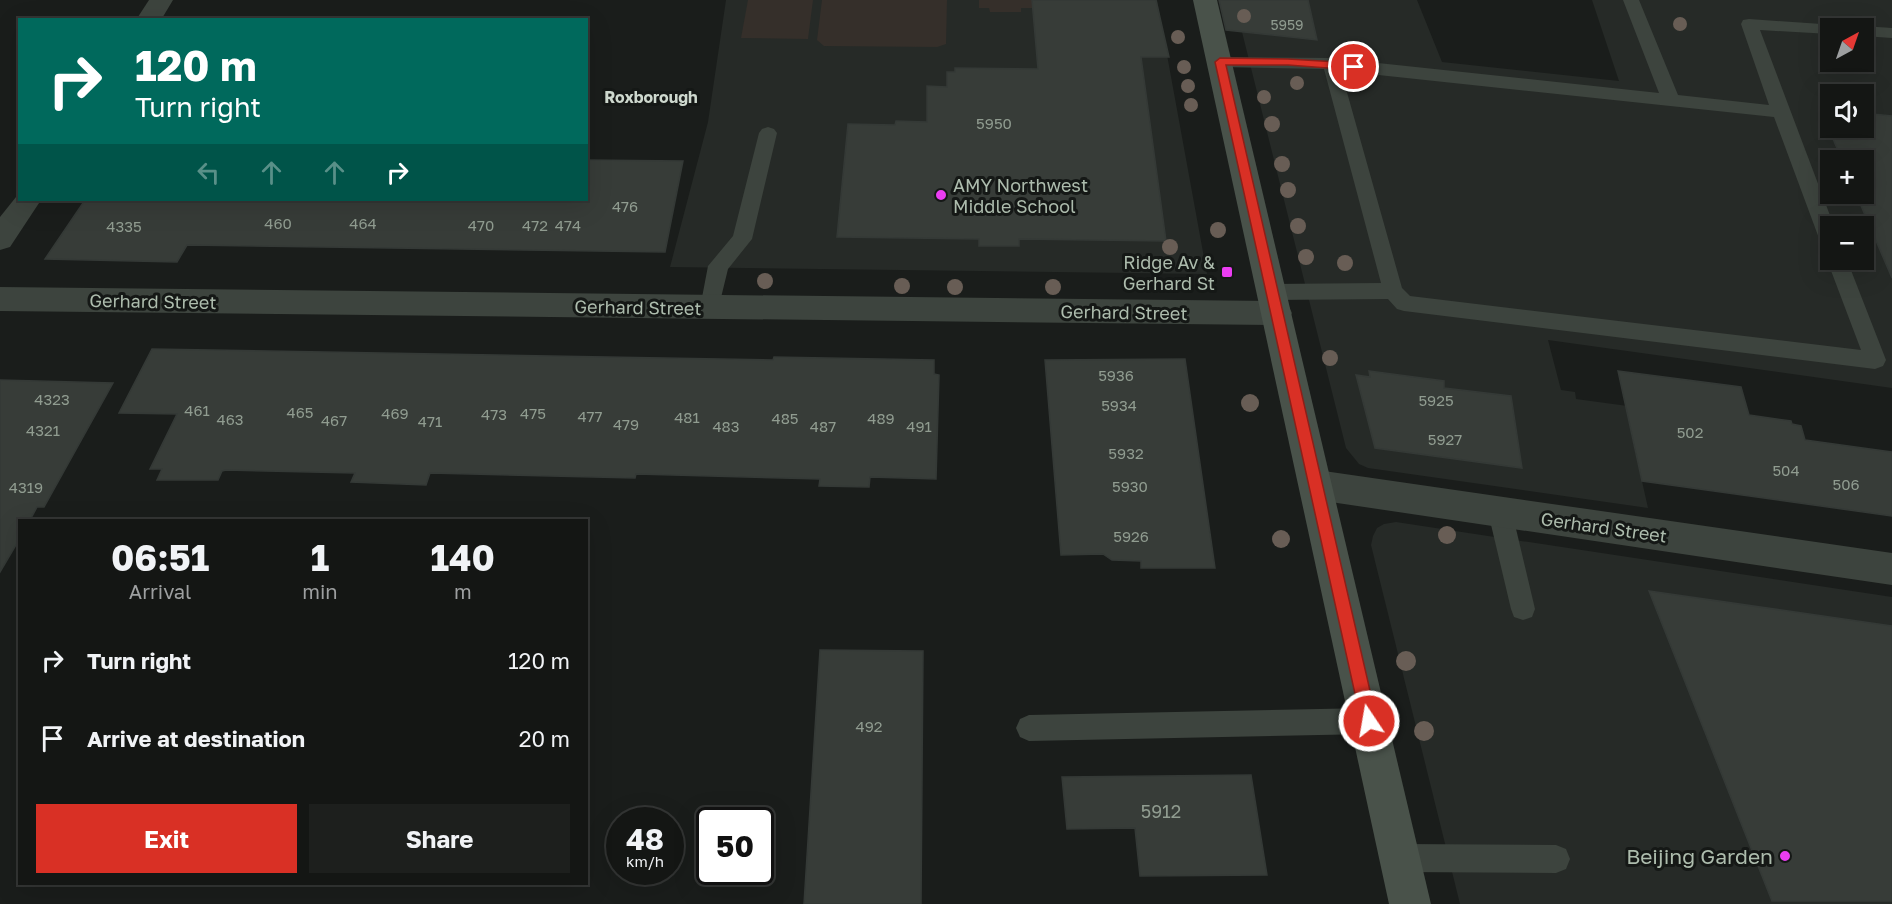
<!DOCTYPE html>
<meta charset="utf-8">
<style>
:root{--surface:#141614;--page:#1d1f1d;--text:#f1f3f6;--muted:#9d9fa0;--line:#333534;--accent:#d93025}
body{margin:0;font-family:"Golos Text",sans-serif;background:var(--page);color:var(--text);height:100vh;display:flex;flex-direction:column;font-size:22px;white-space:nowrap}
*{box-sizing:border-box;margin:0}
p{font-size:20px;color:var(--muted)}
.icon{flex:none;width:33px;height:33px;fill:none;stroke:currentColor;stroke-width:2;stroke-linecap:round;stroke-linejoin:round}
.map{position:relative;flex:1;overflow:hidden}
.panel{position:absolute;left:18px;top:519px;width:570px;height:366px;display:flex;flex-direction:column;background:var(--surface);border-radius:0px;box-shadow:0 6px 24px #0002,0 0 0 2px var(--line)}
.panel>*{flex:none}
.top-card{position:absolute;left:18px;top:18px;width:570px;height:183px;border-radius:0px;box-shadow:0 6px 24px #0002,0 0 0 2px var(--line);background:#00695c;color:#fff;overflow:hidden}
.needle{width:39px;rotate:40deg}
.fabs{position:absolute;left:1820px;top:18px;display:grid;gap:12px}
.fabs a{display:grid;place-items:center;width:54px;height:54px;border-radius:0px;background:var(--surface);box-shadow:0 6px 24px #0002,0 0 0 2px var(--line);font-size:30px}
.speed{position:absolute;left:606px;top:807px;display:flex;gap:12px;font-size:30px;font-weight:700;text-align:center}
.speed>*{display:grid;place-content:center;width:78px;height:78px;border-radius:50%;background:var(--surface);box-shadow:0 6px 24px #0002,0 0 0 2px var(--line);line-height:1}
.speed small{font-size:15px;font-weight:400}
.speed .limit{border:3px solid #111;border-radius:9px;background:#fff;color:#111}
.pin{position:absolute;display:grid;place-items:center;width:51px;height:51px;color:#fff;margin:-26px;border:3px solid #fff;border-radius:50%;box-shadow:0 2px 6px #0007}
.me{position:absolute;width:66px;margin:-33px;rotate:348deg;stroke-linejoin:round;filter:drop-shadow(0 0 4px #0008)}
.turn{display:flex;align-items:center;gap:21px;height:126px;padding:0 18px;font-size:27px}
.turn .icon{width:78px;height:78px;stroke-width:2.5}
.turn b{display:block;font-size:42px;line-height:51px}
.lanes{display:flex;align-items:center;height:57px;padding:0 18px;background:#0003;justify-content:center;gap:30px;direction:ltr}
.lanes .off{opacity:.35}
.eta{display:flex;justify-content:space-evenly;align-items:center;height:102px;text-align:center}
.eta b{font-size:36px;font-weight:700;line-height:42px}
.cta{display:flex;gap:12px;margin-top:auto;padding:12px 18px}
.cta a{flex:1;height:69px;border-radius:0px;background:var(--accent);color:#fff;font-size:24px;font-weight:700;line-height:69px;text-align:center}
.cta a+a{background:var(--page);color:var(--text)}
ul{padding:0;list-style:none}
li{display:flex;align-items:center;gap:18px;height:78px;padding:0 18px}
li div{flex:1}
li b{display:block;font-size:22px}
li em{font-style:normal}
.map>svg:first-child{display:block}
.built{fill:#262a27;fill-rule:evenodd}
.green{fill:#352f2a}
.building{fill:#373c38;stroke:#343936;stroke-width:1.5}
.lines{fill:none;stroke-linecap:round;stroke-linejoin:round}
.service{fill:#3d443e;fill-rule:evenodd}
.minor{fill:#3d443e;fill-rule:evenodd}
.secondary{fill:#49524a;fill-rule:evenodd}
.tree{fill:#685d55}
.route{fill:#d93025;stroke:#8d1f18;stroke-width:1.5}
.poi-dot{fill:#eb3df2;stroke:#151816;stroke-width:2}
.labels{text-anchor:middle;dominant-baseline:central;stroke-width:6;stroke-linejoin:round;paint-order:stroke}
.far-number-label{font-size:14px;fill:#909c90}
.number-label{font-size:15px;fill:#909c90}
.far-neighbourhood-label{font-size:16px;font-weight:bold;fill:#ced8ce;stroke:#151816}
.poi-label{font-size:18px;fill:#adbcad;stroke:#151816;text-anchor:start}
.street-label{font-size:18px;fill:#adbcad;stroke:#151816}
.near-number-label{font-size:18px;fill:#909c90}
.near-poi-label{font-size:21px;fill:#adbcad;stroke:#151816;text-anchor:end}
</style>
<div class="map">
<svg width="1892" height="904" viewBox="0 0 1892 904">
<rect width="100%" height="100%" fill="#1a1d1b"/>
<g class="built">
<polygon points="726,0 1157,0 1207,274 670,267 708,122"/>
<path d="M1234 0H1417L1442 62 1619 81 1592 0H1892V388L1548 340 1561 390 1575 392 1576 399 1635 407 1631 432 1648 508 1368 468 1359 464 1346 448ZM1830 28H1863V62H1830ZM1830 94H1863V128H1830ZM1830 160H1863V194H1830ZM1830 226H1863V260H1830Z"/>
<polygon points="1396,522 1892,597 1892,904 1460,904 1371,545 1373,536 1377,528 1384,524"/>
</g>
<g class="green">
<polygon points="748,0 813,0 808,39 741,38"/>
<polygon points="822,0 947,0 946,44 937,47 824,46 817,40"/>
<polygon points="979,0 1032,0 1033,8 1021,8 1021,12 990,12 989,8 979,8"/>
</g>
<g class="building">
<polygon points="1032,0 1156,0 1169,57 1141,57 1166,241 1019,239 1019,246 979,246 979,239 837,237 848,124 895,125 896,121 927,122 927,86 947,87 947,72 955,72 955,68 1038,69"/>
<polygon points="1219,0 1308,0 1317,40 1226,30"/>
<polygon points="1820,108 1830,109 1830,128 1863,128 1863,113 1892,116 1892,278 1856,194 1863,194 1863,160 1842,160"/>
<polygon points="586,160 683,161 665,252 187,245 177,262 45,259 85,200 586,200"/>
<polygon points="152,349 773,360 774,357 934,360 934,374 939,375 936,479 870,477 869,487 819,486 820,479 636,474 635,478 430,473 426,485 351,482 355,473 226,470 222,471 218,480 157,480 162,469 150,469 177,414 119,413"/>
<polygon points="1185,359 1215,568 1141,568 1141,561 1112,560 1103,554 1061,555 1045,360"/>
<polygon points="1369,371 1444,381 1444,388 1511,396 1522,468 1375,448 1356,375 1370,377"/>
<polygon points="1618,371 1741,387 1749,415 1791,421 1792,424 1801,426 1805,440 1892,452 1892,516 1642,481"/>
<polygon points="0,380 113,383 44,507 37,507 30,520 20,520 20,538 0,572"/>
<polygon points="1649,591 1892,626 1892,901 1772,901"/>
<polygon points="820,650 923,651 921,904 804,904"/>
<polygon points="1251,775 1267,875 1140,876 1135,828 1067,829 1062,777"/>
</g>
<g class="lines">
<g class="service">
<polygon points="1623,0 1639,0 1678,95 1769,105 1741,24 1743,20 1749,19 1836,25 1838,28 1830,28 1830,34 1760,30 1834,226 1830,226 1830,248 1823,246 1820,241 1774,117 1341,71 1402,288 1410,296 1861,350 1827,260 1830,255 1830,260 1847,260 1886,360 1883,366 1875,369 1404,311 1397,309 1388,299 1272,300 1265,298 1262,292 1265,286 1272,284 1381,283 1324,69 1220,67 1214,65 1211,61 1214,57 1331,58 1659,93"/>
<polygon points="1863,26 1892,28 1892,38 1863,36 1863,28 1856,28"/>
<polygon points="768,127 774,129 777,133 752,239 728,269 717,314 710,316 703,314 700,308 708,266 733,236 759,133 762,129"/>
<polygon points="1500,502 1508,505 1512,512 1535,609 1532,617 1523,620 1514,617 1511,609 1488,512 1492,505"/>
<polygon points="1369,708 1378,712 1382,721 1378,730 1369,734 1029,741 1020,737 1016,728 1020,719 1029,715"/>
<polygon points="1400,844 1556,845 1566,849 1570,859 1566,869 1556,873 1400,872 1390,868 1386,858 1390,848"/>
</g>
<g class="minor">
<polygon points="149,0 173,0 161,20 136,20"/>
<polygon points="20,192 20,200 41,200 10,247 0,250 0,217"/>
<polygon points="0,287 1277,301 1288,305 1292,313 1288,321 1277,325 0,311"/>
<polygon points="1317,470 1892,553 1892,585 1317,500 1305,495 1300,485 1305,475"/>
</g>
<polygon class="secondary" points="1193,0 1217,0 1431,904 1389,904"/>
</g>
<g class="tree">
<circle cx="1244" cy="16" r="7"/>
<circle cx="1680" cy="24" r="7"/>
<circle cx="1178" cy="37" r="7"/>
<circle cx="1184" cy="67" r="7"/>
<circle cx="1297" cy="83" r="7"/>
<circle cx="1188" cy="86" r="7"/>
<circle cx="1264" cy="97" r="7"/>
<circle cx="1191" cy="105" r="7"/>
<circle cx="1272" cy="124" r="8"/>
<circle cx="1282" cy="164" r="8"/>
<circle cx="1288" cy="190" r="8"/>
<circle cx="1298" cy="226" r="8"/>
<circle cx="1218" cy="230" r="8"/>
<circle cx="1170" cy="247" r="8"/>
<circle cx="1306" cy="257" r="8"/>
<circle cx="1345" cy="263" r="8"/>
<circle cx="765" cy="281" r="8"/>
<circle cx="902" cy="286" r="8"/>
<circle cx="955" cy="287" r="8"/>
<circle cx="1053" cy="287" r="8"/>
<circle cx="1330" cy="358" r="8"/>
<circle cx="1250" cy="403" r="9"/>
<circle cx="1447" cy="535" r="9"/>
<circle cx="1281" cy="539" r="9"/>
<circle cx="1406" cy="661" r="10"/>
<circle cx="1424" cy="731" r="10"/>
</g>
<polygon class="route" points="1220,58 1288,59 1354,63 1359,67 1354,70 1288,65 1226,65 1377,721 1374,727 1369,729 1363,727 1361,721 1215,62"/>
<g class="poi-dot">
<circle cx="941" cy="195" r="6"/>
<rect x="1221" y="266" width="12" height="12" rx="3"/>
<circle cx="1785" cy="856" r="6"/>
</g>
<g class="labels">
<g class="far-number-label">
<text x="1287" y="24">5959</text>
</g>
<g class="number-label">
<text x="994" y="123">5950</text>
<text x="625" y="206">476</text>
<text x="278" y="223">460</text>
<text x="363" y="223">464</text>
<text x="481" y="225">470</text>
<text x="535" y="225">472</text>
<text x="568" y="225">474</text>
<text x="124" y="226">4335</text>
<text x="1116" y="375">5936</text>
<text x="52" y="399">4323</text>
<text x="1436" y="400">5925</text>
<text x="1119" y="405">5934</text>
<text x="197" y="410">461</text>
<text x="300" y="412">465</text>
<text x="395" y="413">469</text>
<text x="533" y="413">475</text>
<text x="494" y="414">473</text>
<text x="590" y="416">477</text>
<text x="687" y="417">481</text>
<text x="785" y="418">485</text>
<text x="881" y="418">489</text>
<text x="230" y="419">463</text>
<text x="334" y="420">467</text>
<text x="430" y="421">471</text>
<text x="626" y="424">479</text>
<text x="726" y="426">483</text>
<text x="823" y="426">487</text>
<text x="919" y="426">491</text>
<text x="43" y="430">4321</text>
<text x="1690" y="432">502</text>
<text x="1445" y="439">5927</text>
<text x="1126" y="453">5932</text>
<text x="1786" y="470">504</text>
<text x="1846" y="484">506</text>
<text x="1130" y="486">5930</text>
<text x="26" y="487">4319</text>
<text x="1131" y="536">5926</text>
<text x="869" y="726">492</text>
</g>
<g class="far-neighbourhood-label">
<text x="651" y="97">Roxborough</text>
</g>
<g class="poi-label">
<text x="953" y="185">AMY Northwest<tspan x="953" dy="21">Middle School</tspan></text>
<text x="1215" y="262" text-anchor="end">Ridge Av &amp;<tspan x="1215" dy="21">Gerhard St</tspan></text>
</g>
<g class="street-label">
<text transform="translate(153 301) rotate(1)">Gerhard Street</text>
<text transform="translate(638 307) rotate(1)">Gerhard Street</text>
<text transform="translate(1124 312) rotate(1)">Gerhard Street</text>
<text transform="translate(1604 527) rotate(8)">Gerhard Street</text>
</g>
<g class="near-number-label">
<text x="1161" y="811">5912</text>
</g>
<g class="near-poi-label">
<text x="1773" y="856">Beijing Garden</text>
</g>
</g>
</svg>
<div class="fabs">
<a><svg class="needle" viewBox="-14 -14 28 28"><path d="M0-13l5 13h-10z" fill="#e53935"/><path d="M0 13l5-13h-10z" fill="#9d9fa0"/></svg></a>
<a><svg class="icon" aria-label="sound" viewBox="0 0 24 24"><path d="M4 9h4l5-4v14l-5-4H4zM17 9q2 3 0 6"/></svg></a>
<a>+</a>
<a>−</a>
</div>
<div class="speed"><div>48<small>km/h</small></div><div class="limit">50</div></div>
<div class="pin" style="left:1354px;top:67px;background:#d93025"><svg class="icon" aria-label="arrive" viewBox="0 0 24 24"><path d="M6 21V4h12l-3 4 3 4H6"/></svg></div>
<svg class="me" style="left:1369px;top:721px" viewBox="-20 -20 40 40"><circle r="17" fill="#d93025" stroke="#fff" stroke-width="3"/><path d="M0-11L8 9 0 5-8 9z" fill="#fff"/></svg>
<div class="top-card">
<div class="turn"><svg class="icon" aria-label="right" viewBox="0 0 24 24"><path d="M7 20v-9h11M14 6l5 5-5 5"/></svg><div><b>120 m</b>Turn right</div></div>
<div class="lanes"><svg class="icon off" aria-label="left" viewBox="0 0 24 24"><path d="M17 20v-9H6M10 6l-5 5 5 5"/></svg><svg class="icon off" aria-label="ahead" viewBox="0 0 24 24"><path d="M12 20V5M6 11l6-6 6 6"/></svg><svg class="icon off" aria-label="ahead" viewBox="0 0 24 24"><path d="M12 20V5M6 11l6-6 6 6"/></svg><svg class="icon" aria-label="right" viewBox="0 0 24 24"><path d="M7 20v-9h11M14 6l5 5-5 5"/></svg></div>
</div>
<section class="panel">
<div class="eta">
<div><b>06:51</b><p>Arrival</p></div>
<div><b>1</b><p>min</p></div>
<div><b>140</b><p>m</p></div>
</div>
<ul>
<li><svg class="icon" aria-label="right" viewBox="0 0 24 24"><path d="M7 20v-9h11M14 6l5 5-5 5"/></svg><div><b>Turn right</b></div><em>120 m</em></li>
<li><svg class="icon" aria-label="arrive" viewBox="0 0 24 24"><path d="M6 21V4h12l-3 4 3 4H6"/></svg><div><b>Arrive at destination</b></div><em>20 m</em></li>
</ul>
<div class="cta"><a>Exit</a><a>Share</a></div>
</section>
</div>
